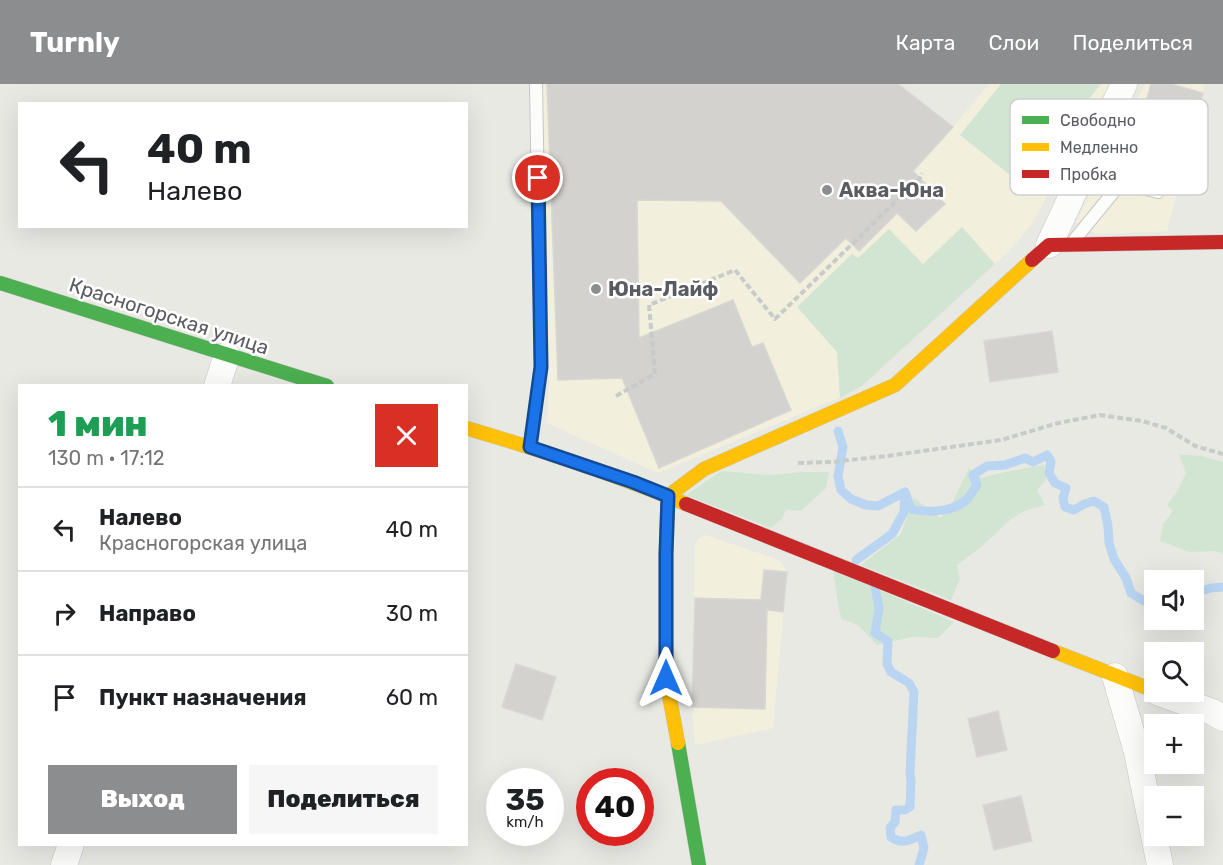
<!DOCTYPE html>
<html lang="ru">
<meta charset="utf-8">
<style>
:root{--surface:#fff;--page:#f6f6f6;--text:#202124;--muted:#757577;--line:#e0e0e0;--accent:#8c8d8f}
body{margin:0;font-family:Rubik,sans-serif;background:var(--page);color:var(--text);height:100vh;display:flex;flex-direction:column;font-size:22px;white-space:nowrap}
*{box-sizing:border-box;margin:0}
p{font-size:20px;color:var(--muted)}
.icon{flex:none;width:33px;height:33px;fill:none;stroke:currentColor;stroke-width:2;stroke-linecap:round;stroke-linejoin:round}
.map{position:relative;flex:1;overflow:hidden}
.drawer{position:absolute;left:18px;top:300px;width:450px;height:462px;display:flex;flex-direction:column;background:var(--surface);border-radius:0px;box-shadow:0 6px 24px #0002}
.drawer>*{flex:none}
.banner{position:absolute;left:18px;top:18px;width:450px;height:126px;border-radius:0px;box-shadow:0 6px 24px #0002;background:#fff;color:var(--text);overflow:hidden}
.buttons{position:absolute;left:1144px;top:486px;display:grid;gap:12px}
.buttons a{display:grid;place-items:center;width:60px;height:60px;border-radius:0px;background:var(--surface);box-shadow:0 6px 24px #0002;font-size:30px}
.speed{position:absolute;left:486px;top:684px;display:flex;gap:12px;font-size:30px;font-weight:700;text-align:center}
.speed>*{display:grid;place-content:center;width:78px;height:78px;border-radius:50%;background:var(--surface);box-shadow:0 6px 24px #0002;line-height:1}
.speed small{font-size:15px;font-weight:400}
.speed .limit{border:9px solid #d22;background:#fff;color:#111}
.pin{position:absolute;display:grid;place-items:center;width:51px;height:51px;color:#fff;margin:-26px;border:3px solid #fff;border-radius:50%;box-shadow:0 2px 6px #0007}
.me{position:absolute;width:66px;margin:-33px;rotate:0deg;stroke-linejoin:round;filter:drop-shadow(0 0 4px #0008)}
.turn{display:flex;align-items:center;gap:21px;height:126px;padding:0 30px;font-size:27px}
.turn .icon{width:78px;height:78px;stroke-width:2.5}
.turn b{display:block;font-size:42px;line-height:51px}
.round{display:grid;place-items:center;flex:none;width:63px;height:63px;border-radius:0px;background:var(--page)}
.head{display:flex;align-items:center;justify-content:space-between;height:102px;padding:0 30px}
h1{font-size:36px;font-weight:800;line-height:45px;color:#1e9e55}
.button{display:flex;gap:12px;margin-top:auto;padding:12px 30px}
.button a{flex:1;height:69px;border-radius:0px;background:var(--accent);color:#fff;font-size:24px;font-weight:800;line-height:69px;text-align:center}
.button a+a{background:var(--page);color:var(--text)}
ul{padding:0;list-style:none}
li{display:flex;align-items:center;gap:18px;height:84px;padding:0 30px;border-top:2px solid var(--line)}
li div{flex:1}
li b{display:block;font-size:22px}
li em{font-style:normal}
header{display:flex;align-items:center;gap:36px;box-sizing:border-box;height:84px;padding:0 30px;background:var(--accent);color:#fff}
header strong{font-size:28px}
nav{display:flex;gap:33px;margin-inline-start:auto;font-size:21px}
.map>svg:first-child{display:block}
.commercial{fill:#f2f0dd}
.green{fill:#d2e5d2}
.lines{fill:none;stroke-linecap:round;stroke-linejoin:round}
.stream{stroke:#b9d5f2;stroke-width:9}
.building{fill:#d3d2cf;stroke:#d8d7d3;stroke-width:1.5}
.lane-casing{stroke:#c6c7c6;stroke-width:14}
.street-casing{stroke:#c6c7c6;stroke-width:27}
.fast-casing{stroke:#c6c6c5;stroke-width:15}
.slow-casing{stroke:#c6c6c5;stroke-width:15}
.jam-casing{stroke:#c6c6c5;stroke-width:15}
.path{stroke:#c7cbc9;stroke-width:4;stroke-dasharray:6 3;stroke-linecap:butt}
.lane{stroke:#fcfcfb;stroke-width:12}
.street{stroke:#fcfcfb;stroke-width:26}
.fast{stroke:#4caf50;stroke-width:14}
.slow{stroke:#ffc107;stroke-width:14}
.jam{stroke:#c62828;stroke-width:14}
.route-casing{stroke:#114b97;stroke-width:15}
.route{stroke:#1a73e8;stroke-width:10}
.poi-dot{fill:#8c8d8f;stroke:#fff;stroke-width:2}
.labels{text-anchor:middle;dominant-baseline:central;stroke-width:5;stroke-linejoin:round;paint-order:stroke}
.poi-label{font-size:20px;font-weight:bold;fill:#5a5c61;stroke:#fff;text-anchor:start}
.street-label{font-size:20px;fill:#5a5c61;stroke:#fff}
.key{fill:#fff;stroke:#ceced0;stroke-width:1.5}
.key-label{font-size:16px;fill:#5a5c61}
</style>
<header>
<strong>Turnly</strong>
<nav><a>Карта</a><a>Слои</a><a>Поделиться</a></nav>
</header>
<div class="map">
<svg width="1223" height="781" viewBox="0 0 1223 781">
<rect width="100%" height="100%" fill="#e9e9e4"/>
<g class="commercial">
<polygon points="541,0 898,0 953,43 989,0 1109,0 1031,141 1010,166 862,302 831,317 658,389 547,339 549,298"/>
<polygon points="1145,0 1205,0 1167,147 1096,150 1076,138"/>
<polygon points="705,451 779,476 784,482 787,488 773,644 695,661 692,623 695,461 698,455"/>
</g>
<g class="green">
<polygon points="1001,0 1101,0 1021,100 960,51"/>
<polygon points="962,143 995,180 862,302 840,314 837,268 797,223 852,170 858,174 889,145 923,180"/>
<polygon points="1179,370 1201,372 1223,378 1223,470 1215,467 1189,468 1160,457 1163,440 1173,427 1167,421 1178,406 1186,389"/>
<path d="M1044 380 1046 396 1037 406 1045 421 1024 427 1010 436 981 463 957 481 960 495 951 516 861 481 901 450 914 414 941 434 953 417 969 384 982 394C1003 387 1024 386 1044 380Z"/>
<polygon points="721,387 770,391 804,388 829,388 826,404 801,427 786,426 782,435 771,444 686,411"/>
<polygon points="833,486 954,538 938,554 912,553 877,561 858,541 842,535 839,526"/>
</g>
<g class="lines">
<g class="stream">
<polyline points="838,347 843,363 838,392 841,406 851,415 866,421 878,422 905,408 904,428 892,450 856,476"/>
<path d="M905 408 911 425C927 429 952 428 965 417 970 414 973 406 977 401L973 391 987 382 1005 381 1025 374 1033 378 1047 371 1051 377 1049 389 1055 399 1066 404 1063 414 1065 423 1074 426 1084 420 1094 417 1104 423 1108 442 1109 459 1114 475 1126 494 1131 509 1144 517 1155 514"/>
<path d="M875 503 879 524 875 549 888 557 887 580 891 588 909 599 914 608 910 688 911 697 910 723 905 726H896L895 738 890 744 891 753C902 761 910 756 921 751L924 764 919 781"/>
<polyline points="1194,509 1211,504 1223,503"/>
</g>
</g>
<g class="building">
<polygon points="547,0 898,0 953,43 913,87 945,120 916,147 897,129 859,167 846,154 800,199 721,117 637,116 639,254 733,216 752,263 763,259 791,326 659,384 622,294 558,296"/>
<polygon points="1151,0 1171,0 1203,9 1183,84 1132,71"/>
<polygon points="1052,247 1058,288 990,298 984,257"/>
<polygon points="764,486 787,488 783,528 767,526 765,625 692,623 695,514 761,516"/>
<polygon points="516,580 556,593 542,636 502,623"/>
<polygon points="998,627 1007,666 977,673 968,635"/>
<polygon points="1021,712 1032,757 994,766 983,721"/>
</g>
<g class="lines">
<g class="lane-casing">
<g id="lane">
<polyline points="1075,155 1121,99 1158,108"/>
<polyline points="530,362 541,283 536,0"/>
</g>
</g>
<g class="street-casing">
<g id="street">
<polyline points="1049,161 1124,0"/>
<polyline points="217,302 227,271"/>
<polyline points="1115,592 1137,668 1160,781"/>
<polyline points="1157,608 1212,628 1223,634"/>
<polyline points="64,781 71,760"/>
</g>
</g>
<g class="fast-casing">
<g id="fast">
<polyline points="0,199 327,302"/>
<polyline points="678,659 699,781"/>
</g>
</g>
<g class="slow-casing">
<g id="slow">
<path d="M466 344C541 366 614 390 686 420"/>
<polyline points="668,412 704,385 895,301 1032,176"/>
<polyline points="668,412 666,470 666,594 678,659"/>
<polyline points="1053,567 1155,607"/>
</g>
</g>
<g class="jam-casing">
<g id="jam">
<polyline points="1032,176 1049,161 1223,158"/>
<polyline points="686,420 1053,567"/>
</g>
</g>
<g class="path">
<polyline points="616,312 655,290 649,221 735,186 775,235 920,94 922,89"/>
<polyline points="798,379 831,378 887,372 1001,356 1058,339 1100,331 1142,337 1166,344 1195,362 1223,370"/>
</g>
<use href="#lane" class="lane"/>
<use href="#street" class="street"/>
<use href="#fast" class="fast"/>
<use href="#slow" class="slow"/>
<use href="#jam" class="jam"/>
</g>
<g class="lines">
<g class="route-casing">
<polyline id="route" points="538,94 541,283 530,363 633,398 668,412 666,470 666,594"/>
</g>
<use href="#route" class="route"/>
</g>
<g class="poi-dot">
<circle cx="827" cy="106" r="6"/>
<circle cx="596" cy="205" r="6"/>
</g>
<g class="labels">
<g class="poi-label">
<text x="839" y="106">Аква-Юна</text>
<text x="608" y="205">Юна-Лайф</text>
</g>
<g class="street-label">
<text transform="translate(169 232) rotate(18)">Красногорская улица</text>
</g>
</g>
<rect x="1010" y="15" width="198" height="96" rx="9" class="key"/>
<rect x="1022" y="32" width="27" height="8" fill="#4caf50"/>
<rect x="1022" y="59" width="27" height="8" fill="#ffc107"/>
<rect x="1022" y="86" width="27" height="8" fill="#c62828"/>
<g class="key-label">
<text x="1060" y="42">Свободно</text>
<text x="1060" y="69">Медленно</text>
<text x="1060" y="96">Пробка</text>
</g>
</svg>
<div class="buttons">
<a><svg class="icon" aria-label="sound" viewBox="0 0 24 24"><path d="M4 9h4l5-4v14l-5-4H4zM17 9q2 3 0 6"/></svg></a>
<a><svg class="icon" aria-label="search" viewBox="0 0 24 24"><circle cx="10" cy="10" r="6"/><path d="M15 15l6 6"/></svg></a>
<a>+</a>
<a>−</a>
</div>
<div class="speed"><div>35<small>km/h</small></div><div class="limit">40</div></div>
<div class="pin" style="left:538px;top:94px;background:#d93025"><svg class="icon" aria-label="arrive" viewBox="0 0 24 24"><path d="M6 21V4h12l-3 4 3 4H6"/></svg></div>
<svg class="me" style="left:666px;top:594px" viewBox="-20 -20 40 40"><path d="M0-17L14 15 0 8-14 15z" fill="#1a73e8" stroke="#fff" stroke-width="4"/></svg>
<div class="banner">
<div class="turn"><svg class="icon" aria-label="left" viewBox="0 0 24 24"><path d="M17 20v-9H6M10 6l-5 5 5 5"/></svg><div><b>40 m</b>Налево</div></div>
</div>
<section class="drawer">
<div class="head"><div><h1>1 мин</h1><p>130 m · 17:12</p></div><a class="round" style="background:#d93025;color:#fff"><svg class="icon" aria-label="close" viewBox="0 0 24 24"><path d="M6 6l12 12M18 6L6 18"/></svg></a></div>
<ul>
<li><svg class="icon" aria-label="left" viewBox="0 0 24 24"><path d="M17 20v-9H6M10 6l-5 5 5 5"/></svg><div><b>Налево</b><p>Красногорская улица</p></div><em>40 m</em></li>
<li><svg class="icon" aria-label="right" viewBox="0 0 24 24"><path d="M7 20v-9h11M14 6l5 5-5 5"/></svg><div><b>Направо</b></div><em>30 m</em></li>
<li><svg class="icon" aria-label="arrive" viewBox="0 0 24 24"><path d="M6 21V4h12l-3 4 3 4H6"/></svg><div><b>Пункт назначения</b></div><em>60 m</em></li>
</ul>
<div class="button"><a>Выход</a><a>Поделиться</a></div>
</section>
</div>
